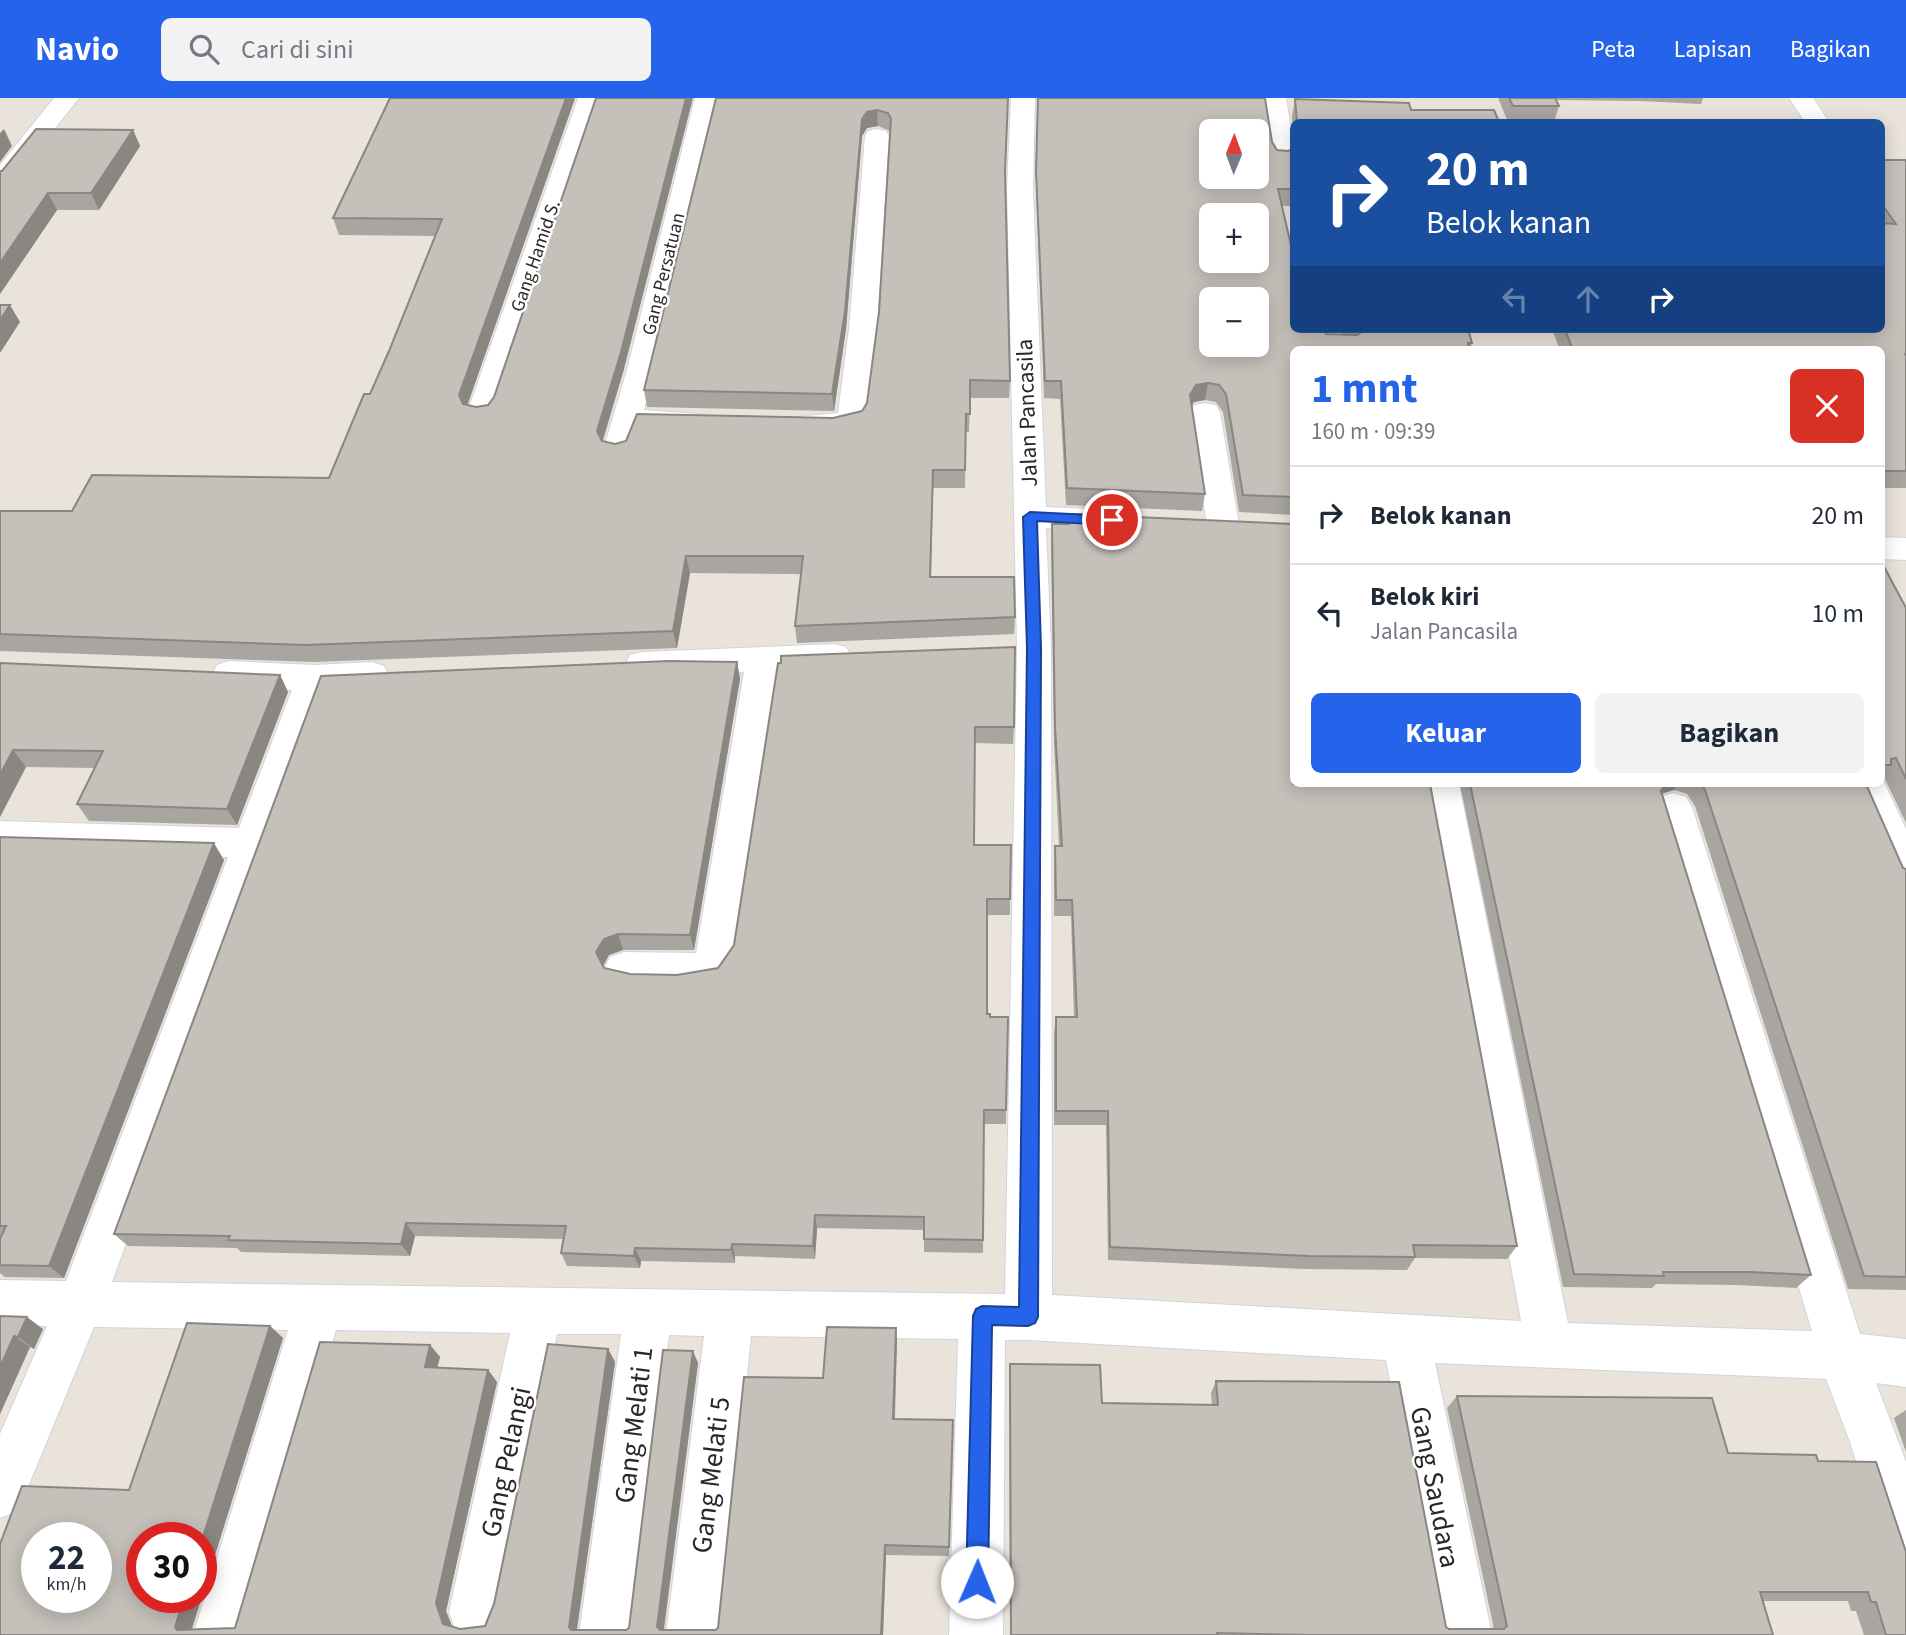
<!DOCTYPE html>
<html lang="id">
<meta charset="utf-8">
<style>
:root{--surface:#fff;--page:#f2f2f3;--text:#1f2937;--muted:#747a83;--line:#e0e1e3;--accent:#2563eb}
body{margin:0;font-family:"Source Sans 3",sans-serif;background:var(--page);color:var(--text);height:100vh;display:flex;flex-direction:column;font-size:26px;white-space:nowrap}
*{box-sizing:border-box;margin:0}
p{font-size:23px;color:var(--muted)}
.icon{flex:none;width:38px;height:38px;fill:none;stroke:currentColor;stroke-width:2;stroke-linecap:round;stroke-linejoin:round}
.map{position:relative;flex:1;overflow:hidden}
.sheet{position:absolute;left:1290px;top:248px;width:595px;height:441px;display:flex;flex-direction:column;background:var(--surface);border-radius:10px;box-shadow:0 4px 18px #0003}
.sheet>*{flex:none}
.banner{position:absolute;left:1290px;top:21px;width:595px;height:214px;border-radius:10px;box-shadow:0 4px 18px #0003;background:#1a4fa0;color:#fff;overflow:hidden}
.needle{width:46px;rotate:1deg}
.tools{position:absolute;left:1199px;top:21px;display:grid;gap:14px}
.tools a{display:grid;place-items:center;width:70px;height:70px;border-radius:10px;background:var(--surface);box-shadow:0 4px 18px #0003;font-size:35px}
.speed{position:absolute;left:21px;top:1424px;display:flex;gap:14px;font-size:35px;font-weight:700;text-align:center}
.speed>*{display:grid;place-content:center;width:91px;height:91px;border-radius:50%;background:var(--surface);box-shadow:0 4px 18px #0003;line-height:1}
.speed small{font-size:18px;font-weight:400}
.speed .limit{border:10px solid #d22;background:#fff;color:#111}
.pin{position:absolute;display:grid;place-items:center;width:60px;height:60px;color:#fff;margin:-30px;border:4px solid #fff;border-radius:50%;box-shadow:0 2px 7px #0007}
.me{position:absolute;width:77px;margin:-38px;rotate:1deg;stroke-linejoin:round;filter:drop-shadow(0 0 5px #0008)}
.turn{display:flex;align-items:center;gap:24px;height:147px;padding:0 21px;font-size:32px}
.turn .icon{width:91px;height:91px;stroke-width:2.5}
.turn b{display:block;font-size:49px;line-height:60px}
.lanes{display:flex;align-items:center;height:66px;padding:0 21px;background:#0003;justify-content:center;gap:35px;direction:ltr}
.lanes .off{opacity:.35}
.round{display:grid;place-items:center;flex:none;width:74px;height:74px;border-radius:10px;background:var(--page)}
.summary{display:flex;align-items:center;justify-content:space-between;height:119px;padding:0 21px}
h1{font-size:42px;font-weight:700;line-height:52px;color:var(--accent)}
.button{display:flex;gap:14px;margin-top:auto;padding:14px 21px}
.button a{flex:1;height:80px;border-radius:10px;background:var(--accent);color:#fff;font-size:28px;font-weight:700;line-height:80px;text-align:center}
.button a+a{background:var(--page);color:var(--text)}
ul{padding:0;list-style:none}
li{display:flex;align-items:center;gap:21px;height:98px;padding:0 21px;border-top:2px solid var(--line)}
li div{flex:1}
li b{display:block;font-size:26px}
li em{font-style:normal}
header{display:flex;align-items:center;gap:42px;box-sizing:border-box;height:98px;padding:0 35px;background:var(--accent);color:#fff}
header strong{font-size:33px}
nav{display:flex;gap:38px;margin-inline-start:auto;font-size:24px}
.search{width:490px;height:63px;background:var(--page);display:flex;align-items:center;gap:18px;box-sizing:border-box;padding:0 24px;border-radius:10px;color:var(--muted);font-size:26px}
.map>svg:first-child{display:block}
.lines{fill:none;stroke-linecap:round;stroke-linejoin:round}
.minor-casing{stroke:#d0d3e0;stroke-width:2}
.minor{fill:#fff;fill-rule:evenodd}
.wall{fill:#a9a5a0}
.shaded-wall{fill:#8a8682}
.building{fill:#c5c0ba;stroke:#8a8682;stroke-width:2;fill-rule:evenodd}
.route{fill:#2563eb;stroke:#184099;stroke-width:2}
.labels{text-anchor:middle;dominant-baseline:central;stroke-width:5;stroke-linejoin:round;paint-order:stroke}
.far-street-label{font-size:19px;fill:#282828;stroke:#fff}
.street-label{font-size:23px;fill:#282828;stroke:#fff}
.near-street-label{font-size:28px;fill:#282828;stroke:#fff}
</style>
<header>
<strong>Navio</strong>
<div class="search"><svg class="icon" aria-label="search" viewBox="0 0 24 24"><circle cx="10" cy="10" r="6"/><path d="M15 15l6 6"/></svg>Cari di sini</div>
<nav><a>Peta</a><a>Lapisan</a><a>Bagikan</a></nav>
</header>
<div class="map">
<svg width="1906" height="1537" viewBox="0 0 1906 1537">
<rect width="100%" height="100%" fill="#eae3da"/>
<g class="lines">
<g class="minor-casing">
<g id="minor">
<polygon points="54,0 79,0 9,88 0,91 0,67"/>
<polygon points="578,0 602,0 497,315 493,322 482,324 471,322 467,315"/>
<polygon points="695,0 719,0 644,312 699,316 703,323 699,330 688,332 639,331 631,353 620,356 609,353 605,346 627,272"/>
<path d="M1011 0H1035L1033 90 1046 409 1119 412 1130 416 1135 423 1130 430 1119 434 1046 430 1051 550 1052 1197 1521 1223 1423 686H1459L1568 1225 1812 1233 1654 709 1660 699 1673 695 1686 699 1692 709 1860 1236 1906 1241V1289L1876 1285 1906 1364V1471L1888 1463 1850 1344 1826 1281 1435 1265 1492 1537H1438L1386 1262 1028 1242H1005L1003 1537H949L958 1241 751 1238 720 1537H666L704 1238 669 1237 633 1537H579L621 1236H557L501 1514 494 1533C480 1537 470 1537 456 1533L449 1514 510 1235 336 1232 247 1537H193L288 1232 94 1229 18 1413 0 1420V1336L47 1228H0V1182L66 1183 228 759 0 753V723L239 730 292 592 229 589 217 585 212 576 217 567 229 563 314 567 372 564 384 568 389 577 384 586 372 590 327 592 112 1184 1005 1196 1017 550 1007 90Z"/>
<polygon points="1262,0 1286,0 1293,43 1293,66 1284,68 1275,66 1272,61"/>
<polygon points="1789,0 1813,0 1829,24 1805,24"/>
<polygon points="877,31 886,33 889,38 877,231 868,318 856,332 807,335 796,333 792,326 796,319 838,315 849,231 865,38 868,33"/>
<polygon points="1308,231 1337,231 1353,252 1324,252"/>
<polygon points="1205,305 1216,307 1220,314 1239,427 1234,434 1223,438 1212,434 1207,427 1190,314 1194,307"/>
<polygon points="1881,439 1906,440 1906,462 1881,461"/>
<path d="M834 546 846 549 851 558 846 567 834 570 779 573 735 862C731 870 727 880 719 884 698 895 632 891 610 883L604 871 610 859 624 854 696 855 744 574 642 578 630 575 625 566 630 557 642 554Z"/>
<polygon points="1881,678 1906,731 1906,789 1892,785 1849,686 1881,686"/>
</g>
</g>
<use href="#minor" class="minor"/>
</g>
<g class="wall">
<polygon points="575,0 467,307 476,309 488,307 624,271 603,343 615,346 833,320 862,313 867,305 879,214 890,35 888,32 878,28 867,30 862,38 846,231 834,313 647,309 644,292 716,0 1008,0 1005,77 1010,283 1009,300 970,300 969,334 966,334 965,390 933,390 931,479 1015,519 1014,536 797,545 795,528 801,476 690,475 677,550 314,564 0,553 0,413 72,413 329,380 370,296 389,253 435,138 339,137 333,120"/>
<polygon points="1038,0 1272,44 1277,52 1288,53 1293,51 1293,108 1282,108 1293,231 1326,236 1343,237 1339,231 1468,231 1472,245 1470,251 1293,252 1293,417 1239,414 1223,314 1216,304 1205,302 1194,304 1192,308 1205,396 1202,413 1066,407 1060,301 1044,300 1036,90"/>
<polygon points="1498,0 1703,0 1701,6 1640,3 1556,2 1559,8 1554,24 1508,24"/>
<polygon points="1295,1 1411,12 1499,24 1293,24 1293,38 1292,18"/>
<polygon points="133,32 140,48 99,112 57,112 0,196 0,73"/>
<polygon points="1881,62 1906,62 1906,390 1881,390 1881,252 1560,252 1552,231 1881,231"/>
<polygon points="1068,416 1517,1148 1507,1161 1415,1160 1407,1172 1303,1171 1108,1162 1106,1027 1054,1027 1054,934 1056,919 1074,919 1071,818 1054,818 1054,764 1055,748 1059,748 1054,646 1051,444 1052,426 1068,426"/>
<polygon points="1881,463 1906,510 1906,725 1883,677 1881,680"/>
<polygon points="737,564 740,581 694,852 623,852 609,857 603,868 604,870 630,876 677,877 718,870 734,847 778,565 1014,629 1013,646 975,645 974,747 1010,801 1010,817 987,817 987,916 1006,1012 1006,1026 984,1026 983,1155 924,1154 924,1132 817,1130 815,1161 735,1158 735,1165 641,1163 640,1170 567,1168 561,1155 563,1141 415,1138 410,1158 241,1154 237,1150 128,1148 114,1136"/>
<polygon points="0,565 280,577 288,594 237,727 89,723 77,706 95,670 26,669 0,719"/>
<polygon points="1460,686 1866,686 1903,770 1906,771 1906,1192 1848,1191 1695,708 1687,696 1674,692 1662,696 1811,1177 1796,1190 1737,1187 1656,1186 1652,1190 1563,1189"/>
<polygon points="0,739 224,762 64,1180 5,1179 0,1175"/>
<polygon points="0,1218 43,1231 34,1251 30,1249 0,1316"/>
<polygon points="270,1228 283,1240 192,1531 235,1530 430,1247 440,1259 437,1270 488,1272 497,1284 446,1513 452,1528 460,1531 485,1528 608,1251 615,1264 577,1532 626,1532 629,1530 698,1265 664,1532 715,1532 718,1530 823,1280 896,1230 897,1243 895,1321 953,1322 949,1458 886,1457 883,1537 0,1537 129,1392"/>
<polygon points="1010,1266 1102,1305 1212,1307 1211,1295 1216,1283 1449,1531 1494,1531 1447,1310 1457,1298 1728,1355 1818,1363 1906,1537 1864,1537 1856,1513 1851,1513 1848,1503 1763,1503 1773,1537 1010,1537 1009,1278"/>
<polygon points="1906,1312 1906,1354 1894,1320"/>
</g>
<g class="shaded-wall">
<polygon points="566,0 575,0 465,314 459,297"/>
<polygon points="686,0 693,0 624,271 600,350 597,333"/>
<polygon points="877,12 878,28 867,30 862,38 846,231 834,313 832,296 862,21 867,14"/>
<polygon points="4,31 12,48 0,64 0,35"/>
<polygon points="133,32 140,48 99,112 91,95"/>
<polygon points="48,95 57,112 0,196 0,165"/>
<polygon points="10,207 20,224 0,255 0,222"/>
<polygon points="1208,285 1205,302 1194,304 1187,314 1190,297 1196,287"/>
<polygon points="933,372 933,390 930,496 930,479"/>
<polygon points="686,458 690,475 677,550 673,533"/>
<polygon points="737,564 740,581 694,852 690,837"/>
<polygon points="280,577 288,594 237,727 227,711"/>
<polygon points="13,652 26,669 0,719 0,677"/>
<polygon points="1665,686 1678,686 1674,692 1659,696"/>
<polygon points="214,745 224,762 64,1180 49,1168"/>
<polygon points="618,836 623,852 609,857 602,870 596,854 604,841"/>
<polygon points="815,1117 817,1130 815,1161 813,1148"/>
<polygon points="406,1125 415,1138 410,1158 401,1146"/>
<polygon points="732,1146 735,1158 735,1165 731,1152"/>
<polygon points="635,1150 641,1163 640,1170 634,1158"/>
<polygon points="27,1219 43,1231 34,1251 18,1239"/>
<polygon points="270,1228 283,1240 190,1536 177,1532 175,1529 184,1500 201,1500 201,1445"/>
<polygon points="896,1230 897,1243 894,1332 893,1321"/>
<polygon points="14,1238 30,1249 0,1316 0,1269"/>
<polygon points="430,1247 440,1259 434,1281 425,1269"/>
<polygon points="608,1251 615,1264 576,1537 569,1529"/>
<polygon points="693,1253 698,1265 663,1537 657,1529"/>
<polygon points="488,1272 497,1284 446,1513 454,1534 443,1526 436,1505"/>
<polygon points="885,1447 886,1457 883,1537 881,1537"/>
</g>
<g class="building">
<polygon points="390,0 566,0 459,297 463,306 476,309 488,307 494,299 596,0 686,0 621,254 597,333 602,343 615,346 626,343 637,316 833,320 862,313 867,305 879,214 891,21 888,15 877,12 867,14 862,21 845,213 832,296 644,292 716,0 1008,0 1005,73 1010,283 970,282 970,316 966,316 965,372 933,372 930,479 1014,479 1015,519 795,528 803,458 686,458 673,533 306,547 0,536 0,413 72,413 92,377 329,380 364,296 370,296 389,253 442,121 333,120"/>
<path d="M1038 0H1265L1272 44 1277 52 1288 53 1293 51V91H1278L1293 156V231H1322L1326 236 1357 237 1360 235 1357 231H1468L1472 245H1468L1470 252H1293V399L1243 397 1226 296 1219 287 1208 285 1196 287 1190 297 1205 396 1067 390 1061 283H1045L1036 73ZM1211 33H1256V79H1211ZM1211 117H1256V163H1211ZM1211 201H1256V247H1211Z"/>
<polygon points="1509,0 1555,0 1559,8 1513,8"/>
<polygon points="1295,1 1409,5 1411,12 1494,12 1499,24 1297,24"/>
<polygon points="36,31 133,32 91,95 48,95 0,165 0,73 2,73"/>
<polygon points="1881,62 1906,62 1906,256 1905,256 1906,258 1906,373 1881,373 1881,252 1573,252 1565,231 1881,231 1881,125 1896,126 1881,105"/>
<polygon points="0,207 10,207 0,222"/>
<polygon points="1068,416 1293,426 1293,686 1430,686 1517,1148 1413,1147 1415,1159 1309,1158 1110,1149 1108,1013 1056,1013 1056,919 1077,919 1072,802 1056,802 1055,748 1062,748 1055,629 1052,426 1069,426"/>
<polygon points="1881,463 1906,510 1906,681 1896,660 1891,661 1891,667 1881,667"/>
<polygon points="1015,549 1014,629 975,629 974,747 1011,747 1010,801 987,801 987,916 990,916 990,919 1008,919 1006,1012 984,1012 983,1142 924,1141 924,1119 815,1117 813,1148 732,1146 731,1152 635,1150 634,1158 561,1155 566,1128 406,1125 401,1146 228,1142 230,1138 114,1136 321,578 668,563 737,564 690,837 618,836 604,841 596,854 604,870 630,876 677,877 718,870 734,847 778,565 781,565 781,558"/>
<polygon points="0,565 280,577 227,711 77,706 103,653 13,652 0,677"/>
<polygon points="1470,686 1665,686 1661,693 1811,1177 1751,1174 1663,1174 1664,1178 1574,1176"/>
<polygon points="1701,686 1866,686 1903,770 1906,771 1906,1179 1864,1178 1705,692"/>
<polygon points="0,739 214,745 49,1168 0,1167 0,1141 6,1128 0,1128"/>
<polygon points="0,1218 27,1219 18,1239 14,1238 0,1269"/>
<path d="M187 1225 270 1228 201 1445V1440H142V1500H184L175 1529 177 1532 235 1530 320 1244 430 1247 425 1269 488 1272 436 1505 443 1526 460 1531 485 1528 494 1506 548 1246 608 1251 569 1529 571 1532H626L629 1530 663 1252 693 1253 657 1529 660 1532H715L718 1530 744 1279 823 1280 827 1229 896 1230 893 1321 953 1322 949 1449 885 1447 881 1537H0V1446L22 1388 129 1392ZM37 1440H96V1500H37Z"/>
<polygon points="1010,1266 1100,1267 1102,1305 1218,1307 1216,1283 1399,1284 1446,1529 1449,1531 1504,1531 1507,1528 1457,1298 1712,1300 1728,1355 1816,1357 1818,1363 1876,1364 1906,1454 1906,1537 1886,1537 1876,1504 1871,1504 1868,1494 1760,1494 1773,1537 1311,1537 1217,1535 1218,1537 1011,1537"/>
</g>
<polygon class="route" points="1030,414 1112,418 1119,422 1112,427 1037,423 1041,550 1038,1219 1035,1225 1028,1228 992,1227 988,1484 985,1491 977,1495 970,1491 966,1484 973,1218 976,1211 982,1208 1019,1209 1027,550 1023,419"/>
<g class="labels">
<g class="far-street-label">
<text transform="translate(536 158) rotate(-71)">Gang Hamid S.</text>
<text transform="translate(664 176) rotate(-76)">Gang Persatuan</text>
</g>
<g class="street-label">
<text transform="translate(1027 315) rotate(-92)">Jalan Pancasila</text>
</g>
<g class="near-street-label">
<text transform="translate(634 1327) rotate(-83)">Gang Melati 1</text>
<text transform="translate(506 1364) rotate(-78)">Gang Pelangi</text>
<text transform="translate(711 1377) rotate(-83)">Gang Melati 5</text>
<text transform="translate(1435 1389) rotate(79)">Gang Saudara</text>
</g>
</g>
</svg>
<div class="tools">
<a><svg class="needle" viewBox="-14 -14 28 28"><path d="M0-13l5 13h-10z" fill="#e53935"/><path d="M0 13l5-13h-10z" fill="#747a83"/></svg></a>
<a>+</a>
<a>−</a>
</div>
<div class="speed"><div>22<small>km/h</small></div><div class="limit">30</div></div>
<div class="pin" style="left:1112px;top:422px;background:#d93025"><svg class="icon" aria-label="arrive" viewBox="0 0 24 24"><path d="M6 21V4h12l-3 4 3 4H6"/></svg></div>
<svg class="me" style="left:977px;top:1484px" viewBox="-20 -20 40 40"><circle r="19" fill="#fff"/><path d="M0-13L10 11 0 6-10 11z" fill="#2563eb"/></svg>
<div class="banner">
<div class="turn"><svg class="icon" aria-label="right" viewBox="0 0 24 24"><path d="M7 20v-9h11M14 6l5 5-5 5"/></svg><div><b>20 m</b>Belok kanan</div></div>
<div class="lanes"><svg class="icon off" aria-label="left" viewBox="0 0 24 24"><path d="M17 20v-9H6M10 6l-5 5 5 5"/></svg><svg class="icon off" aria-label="ahead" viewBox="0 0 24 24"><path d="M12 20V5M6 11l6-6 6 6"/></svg><svg class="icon" aria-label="right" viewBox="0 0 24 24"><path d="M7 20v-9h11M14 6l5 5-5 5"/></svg></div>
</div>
<section class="sheet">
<div class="summary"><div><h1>1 mnt</h1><p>160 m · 09:39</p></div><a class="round" style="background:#d93025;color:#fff"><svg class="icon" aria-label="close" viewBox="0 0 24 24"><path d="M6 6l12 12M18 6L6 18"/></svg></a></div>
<ul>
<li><svg class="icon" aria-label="right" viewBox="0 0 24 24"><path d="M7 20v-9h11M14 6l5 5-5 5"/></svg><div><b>Belok kanan</b></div><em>20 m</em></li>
<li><svg class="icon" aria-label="left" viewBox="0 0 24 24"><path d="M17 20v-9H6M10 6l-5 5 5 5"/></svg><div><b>Belok kiri</b><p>Jalan Pancasila</p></div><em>10 m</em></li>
</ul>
<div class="button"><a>Keluar</a><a>Bagikan</a></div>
</section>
</div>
